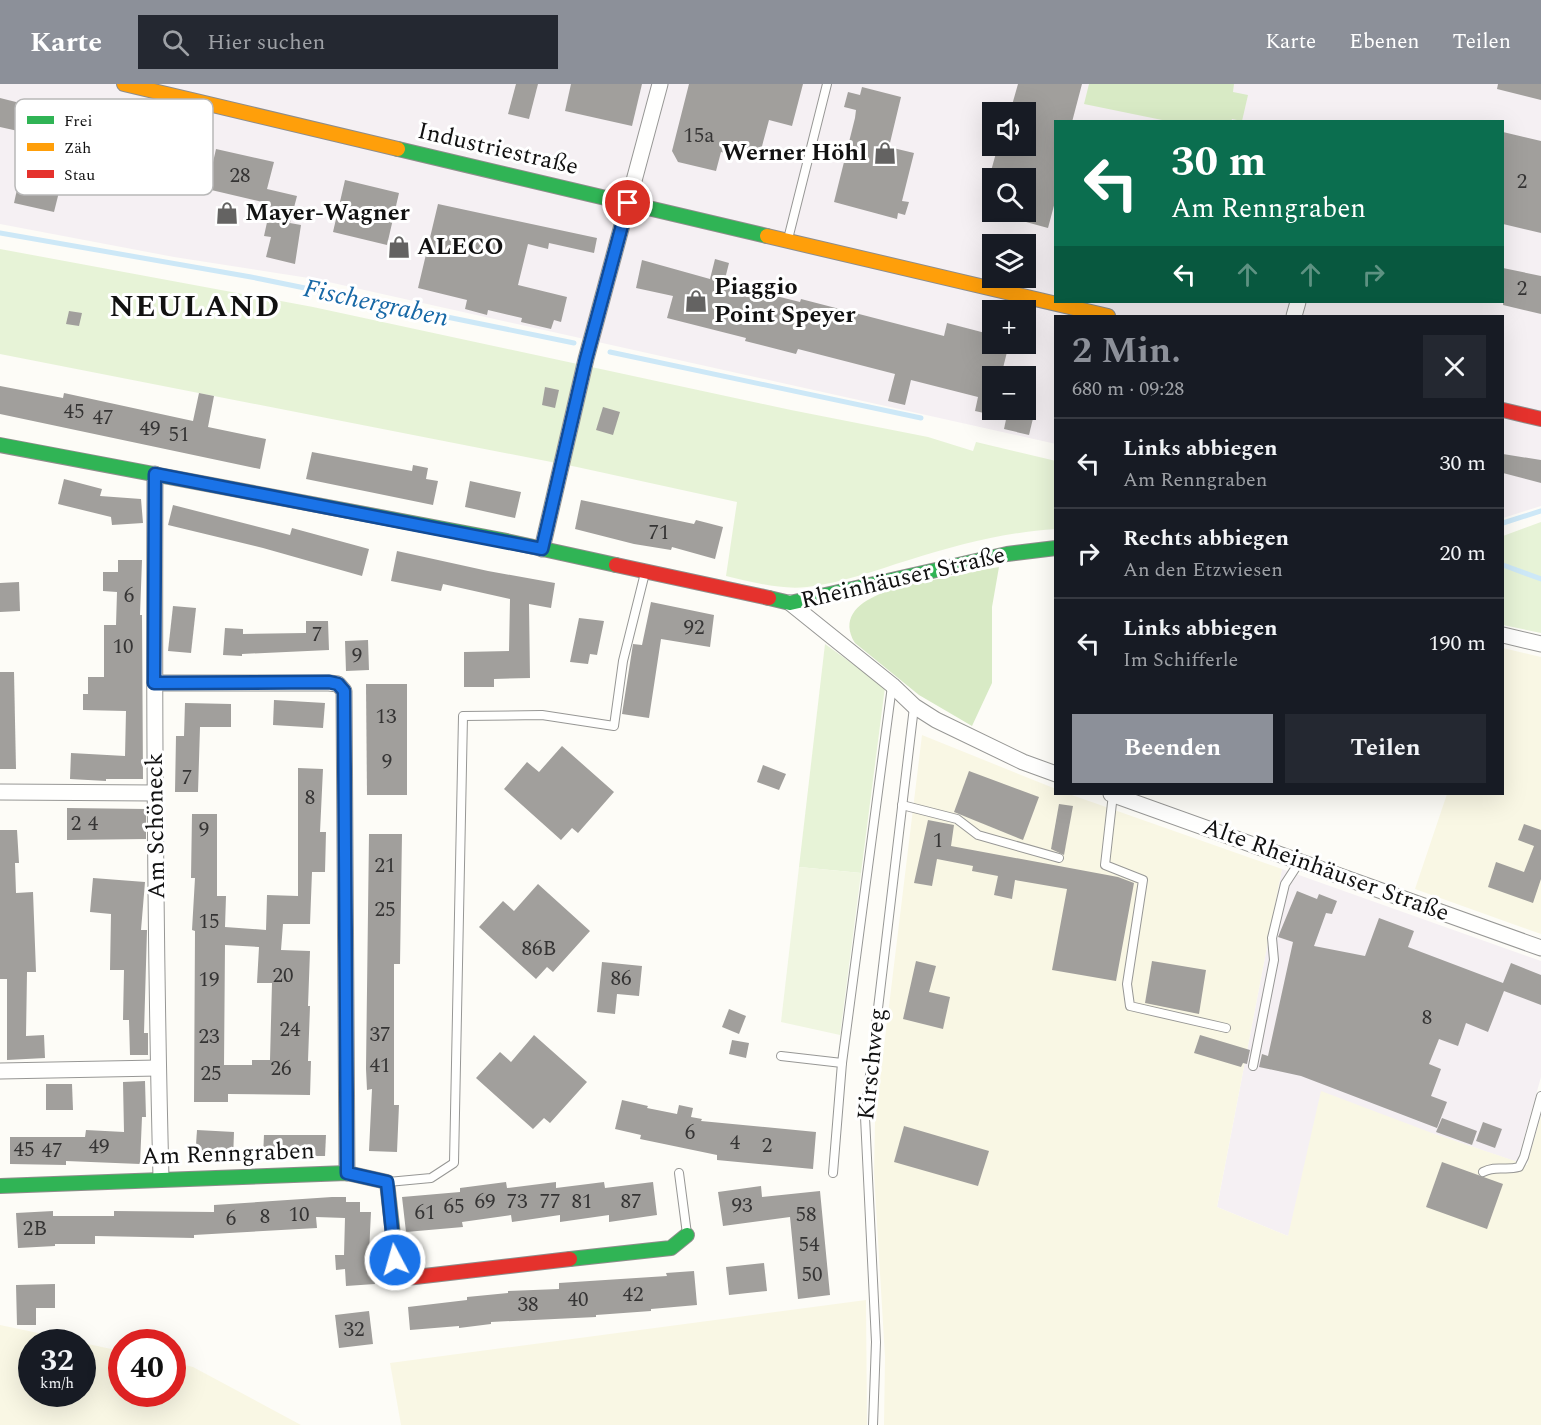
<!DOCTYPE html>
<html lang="de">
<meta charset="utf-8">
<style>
:root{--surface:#171b24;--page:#242831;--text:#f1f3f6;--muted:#9ea1a6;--line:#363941;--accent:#8c9099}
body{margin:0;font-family:Spectral,serif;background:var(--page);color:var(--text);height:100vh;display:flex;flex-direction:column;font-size:22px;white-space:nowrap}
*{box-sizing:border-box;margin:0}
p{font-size:20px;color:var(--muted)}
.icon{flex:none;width:33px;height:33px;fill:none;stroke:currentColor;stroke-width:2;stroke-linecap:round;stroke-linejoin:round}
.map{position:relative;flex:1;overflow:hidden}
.sheet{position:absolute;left:1054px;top:231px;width:450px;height:480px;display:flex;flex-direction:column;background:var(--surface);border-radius:0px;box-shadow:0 6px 24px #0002}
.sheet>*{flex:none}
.banner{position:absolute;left:1054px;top:36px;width:450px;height:183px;border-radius:0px;box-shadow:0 6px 24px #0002;background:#0b6e4f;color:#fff;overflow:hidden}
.tools{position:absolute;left:982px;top:18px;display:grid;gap:12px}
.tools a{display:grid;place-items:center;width:54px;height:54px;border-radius:0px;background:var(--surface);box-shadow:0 6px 24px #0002;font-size:30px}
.speed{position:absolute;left:18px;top:1245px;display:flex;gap:12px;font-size:30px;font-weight:700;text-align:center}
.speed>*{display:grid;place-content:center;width:78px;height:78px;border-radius:50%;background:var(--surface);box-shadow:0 6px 24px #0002;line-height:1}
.speed small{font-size:15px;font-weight:400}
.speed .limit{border:9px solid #d22;background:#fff;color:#111}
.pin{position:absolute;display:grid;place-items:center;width:51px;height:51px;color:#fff;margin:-26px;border:3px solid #fff;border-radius:50%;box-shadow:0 2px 6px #0007}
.me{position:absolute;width:66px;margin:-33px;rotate:354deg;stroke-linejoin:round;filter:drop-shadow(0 0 4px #0008)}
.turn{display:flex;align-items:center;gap:21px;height:126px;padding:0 18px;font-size:27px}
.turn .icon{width:78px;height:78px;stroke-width:2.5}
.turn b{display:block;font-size:42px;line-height:51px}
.lanes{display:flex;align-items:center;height:57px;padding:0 18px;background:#0003;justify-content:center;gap:30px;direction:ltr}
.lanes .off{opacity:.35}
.round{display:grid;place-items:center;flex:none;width:63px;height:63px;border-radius:0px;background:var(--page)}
.head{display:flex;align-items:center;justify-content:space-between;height:102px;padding:0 18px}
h1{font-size:36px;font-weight:700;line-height:45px;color:var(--accent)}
.cta{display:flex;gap:12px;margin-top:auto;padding:12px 18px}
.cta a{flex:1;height:69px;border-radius:0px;background:var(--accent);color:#fff;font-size:24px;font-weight:700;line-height:69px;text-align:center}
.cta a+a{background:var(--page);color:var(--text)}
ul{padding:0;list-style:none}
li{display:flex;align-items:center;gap:18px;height:90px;padding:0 18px;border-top:2px solid var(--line)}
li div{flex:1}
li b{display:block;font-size:22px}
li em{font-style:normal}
header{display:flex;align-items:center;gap:36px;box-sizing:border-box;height:84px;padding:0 30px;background:var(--accent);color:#fff}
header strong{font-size:28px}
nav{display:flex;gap:33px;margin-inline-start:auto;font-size:21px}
.search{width:420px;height:54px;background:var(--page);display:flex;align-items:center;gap:15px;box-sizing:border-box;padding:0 21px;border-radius:0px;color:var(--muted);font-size:22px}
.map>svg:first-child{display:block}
.industrial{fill:#f5f0f3;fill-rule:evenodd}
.farmland{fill:#f9f7e4}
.green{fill:#e7f3d7}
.forest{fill:#d8eac5}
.pitch{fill:#f0f6e1}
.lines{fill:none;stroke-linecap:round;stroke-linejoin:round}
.stream{stroke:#cde8f7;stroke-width:5}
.building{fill:#a19f9c;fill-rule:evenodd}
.lane-casing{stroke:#979795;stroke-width:10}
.street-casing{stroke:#979795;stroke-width:17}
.fast-casing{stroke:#8e8d8b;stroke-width:16}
.slow-casing{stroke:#8e8d8b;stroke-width:16}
.jam-casing{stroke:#8e8d8b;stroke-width:16}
.lane{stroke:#fffffe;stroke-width:8}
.street{stroke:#fffffe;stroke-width:15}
.fast{stroke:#30b455;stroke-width:14}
.slow{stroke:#ff9f0a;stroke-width:14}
.jam{stroke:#e5322d;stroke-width:14}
.route-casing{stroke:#114b97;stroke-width:15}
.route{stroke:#1a73e8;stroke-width:10}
.labels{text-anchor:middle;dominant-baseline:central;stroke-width:6;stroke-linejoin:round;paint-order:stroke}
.number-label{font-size:21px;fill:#353434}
.street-label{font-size:24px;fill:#111;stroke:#fff}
.poi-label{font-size:24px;font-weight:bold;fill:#111;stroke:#fff;text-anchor:start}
.water-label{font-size:26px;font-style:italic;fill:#1768a6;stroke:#fff}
.district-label{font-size:30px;font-weight:bold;letter-spacing:1.5px;fill:#111;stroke:#fff}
.key{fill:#fff;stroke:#b8b8b8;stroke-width:1.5}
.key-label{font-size:16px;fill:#111}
</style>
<header>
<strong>Karte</strong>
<div class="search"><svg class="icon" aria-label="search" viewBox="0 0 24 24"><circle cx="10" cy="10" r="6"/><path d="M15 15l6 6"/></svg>Hier suchen</div>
<nav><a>Karte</a><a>Ebenen</a><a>Teilen</a></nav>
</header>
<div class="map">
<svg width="1541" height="1341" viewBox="0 0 1541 1341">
<rect width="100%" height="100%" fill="#fdfcf7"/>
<g class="industrial">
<path d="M0 0H1541V422L1503 434V232H1056V360L315 195 174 173 0 140ZM993 28H1026V62H993ZM1056 38H1503V218H1056ZM993 94H1026V128H993ZM993 160H1026V194H993ZM993 226H1026V260H993ZM993 292H1026V326H993Z"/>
<polygon points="1282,785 1541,877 1541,993 1517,1078 1432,1049 1288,1152 1217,1123"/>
</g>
<g class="farmland">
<polygon points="1503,564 1541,573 1541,850 1415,805 1447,710 1503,710"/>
<polygon points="922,651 1056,705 1056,710 1069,710 1282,785 1217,1123 1288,1152 1321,1007 1432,1049 1527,1081 1541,1031 1541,1341 884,1341 885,1273 874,1089 875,1037"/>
<polygon points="866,1216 867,1341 401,1341 390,1279"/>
<polygon points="0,1241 81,1258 32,1258 32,1310 82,1310 83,1259 121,1267 122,1310 172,1310 173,1278 193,1283 301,1341 0,1341"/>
</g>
<g class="green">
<path d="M0 165 313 223 791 326 928 353 973 367 976 358 1056 377V445C1006 448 957 461 909 476 876 486 842 499 807 503 780 506 752 498 726 492L737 418 577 383 0 270Z"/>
<polygon points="1541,438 1541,549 1503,541 1503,452"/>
<polygon points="825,560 885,603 861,789 799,783"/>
</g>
<g class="forest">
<polygon points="1089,0 1234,0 1233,8 1248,11 1242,37 1232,35 1231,38 1167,37 1084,20"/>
<path d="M999 483 992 523V599L972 642 919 611 855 559C827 512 915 499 944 494 962 490 981 486 999 483Z"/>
</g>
<polygon class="pitch" points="799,783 861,789 840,951 781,938"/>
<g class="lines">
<g class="stream">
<polyline points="0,149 251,193 574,259"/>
<polyline points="610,268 921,334"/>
<polyline points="1503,439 1541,427"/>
<polyline points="1503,481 1541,495"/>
</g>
</g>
<g class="building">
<polygon points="516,0 538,0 529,35 508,30"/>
<polygon points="571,0 642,0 632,42 565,27"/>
<polygon points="689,0 803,0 792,42 769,36 758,77 721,68 716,87 678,78 672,67"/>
<polygon points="1018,0 1082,0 1072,38 1056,38 1056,114 1048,144 1026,138 1026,94 989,94 998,62 1026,62 1026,28 1010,28"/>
<polygon points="1498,0 1541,0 1541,16 1497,5"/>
<polygon points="862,3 901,13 889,63 914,69 902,117 909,118 905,131 898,129 897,135 834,118 855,34 856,26 844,23 848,8 860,11"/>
<polygon points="0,14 24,20 18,47 0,43"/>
<polygon points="1503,48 1541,57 1541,149 1503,140"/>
<polygon points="216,65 274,78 267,105 297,112 290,139 301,141 295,180 266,173 271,153 264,152 271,120 207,105"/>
<polygon points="22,83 63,92 54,128 14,119"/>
<polygon points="345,96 399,109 387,161 333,148"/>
<polygon points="438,120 597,154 594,169 549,159 548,165 528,160 518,201 567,213 561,238 554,236 551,245 521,238 522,234 488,226 487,231 465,225 467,216 418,204"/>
<polygon points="715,175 729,179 724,199 800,218 801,215 944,252 947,239 993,251 993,260 1009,260 1001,292 993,292 993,331 975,327 978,313 911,296 905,321 888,317 895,290 798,265 796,270 745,257 746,254 667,234 673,212 636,204 642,176 710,195"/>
<polygon points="1503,184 1541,192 1541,230 1503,221"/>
<polygon points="69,227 82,229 79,242 66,240"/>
<polygon points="0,302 63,314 64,309 193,337 199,309 214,312 208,343 266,355 260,385 0,330"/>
<polygon points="545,303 559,306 555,324 542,321"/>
<polygon points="603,323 620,328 613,351 596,346"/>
<polygon points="1008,326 1035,326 1029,351 1004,345"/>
<polygon points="312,368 412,387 413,381 428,384 426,395 438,397 433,421 306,395"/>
<polygon points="1503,370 1541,376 1541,399 1503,389"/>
<polygon points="64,395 102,405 100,412 141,415 143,439 112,441 111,433 58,420"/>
<polygon points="470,397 521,408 515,434 465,423"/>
<polygon points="581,416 694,440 696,436 723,443 715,475 672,463 671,466 634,460 575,445"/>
<polygon points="173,421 290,451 292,444 369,465 362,492 263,464 168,441"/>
<polygon points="397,467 488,487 555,499 551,524 529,520 530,594 494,595 494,603 464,603 464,568 509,567 510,515 443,500 441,507 391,497"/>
<polygon points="118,476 142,476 140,531 142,531 143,695 106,695 106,697 70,695 71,669 125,672 126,627 83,626 83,610 88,610 88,593 104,593 104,541 116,541 117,508 103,507 103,488 118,488"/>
<polygon points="19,498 20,527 0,528 0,499"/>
<polygon points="651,518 714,531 710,563 661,555 649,634 622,630 633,560 642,561"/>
<polygon points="173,522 196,524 191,569 168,567"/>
<polygon points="579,534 604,537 597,571 590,570 588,580 570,578"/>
<polygon points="306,537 328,537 329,566 242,570 242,572 223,571 225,544 243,545 243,550 306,549"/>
<polygon points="368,556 369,586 346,587 345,557"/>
<polygon points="0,588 14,588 16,685 0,685"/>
<polygon points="366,600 407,600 407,711 367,711"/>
<polygon points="274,616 325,619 323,644 273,641"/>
<polygon points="185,619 231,620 231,643 200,643 198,708 175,708 176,652 184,652"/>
<polygon points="562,662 614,708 578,749 572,744 561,756 504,705 527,678 539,688"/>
<polygon points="763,681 786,690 779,706 757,698"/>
<path d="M298 684 323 685 320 748H326L325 788H312L310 840H283L281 866 310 867 308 922H310L308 977H311L310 1011 228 1010V1018H194L195 847 192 846 195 794H191L192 730H217V812H226L225 843 266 846 267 811 298 812ZM225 861 259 863 257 899H272L270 976H252V981H224Z"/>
<polygon points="969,687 1039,713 1023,756 954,728"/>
<polygon points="1059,720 1073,722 1064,771 1051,765"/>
<polygon points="67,724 146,725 146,755 67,756"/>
<polygon points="928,736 954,741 951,762 1118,793 1134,799 1116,897 1052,886 1067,805 1015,796 1012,815 994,811 998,792 972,787 973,782 937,775 932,802 914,799"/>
<polygon points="1524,740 1541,746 1541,795 1533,819 1488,803 1496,778 1524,788 1534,762 1518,756"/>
<polygon points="0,746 17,746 19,779 15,779 16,809 33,808 36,888 27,888 26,952 44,951 45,974 7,976 7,895 0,895"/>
<polygon points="369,750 402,750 400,880 394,880 394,1021 399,1021 397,1068 369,1067 372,1005 367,1006 366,985"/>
<polygon points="93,794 145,798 141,846 147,846 144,949 148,949 148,971 130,971 129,936 123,936 124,886 110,886 111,830 90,828"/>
<polygon points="538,800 590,847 553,888 547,883 536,895 479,843 503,817 514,827"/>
<polygon points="1297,807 1317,815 1319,810 1337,817 1332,830 1326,829 1314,862 1365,872 1379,834 1414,847 1408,863 1503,899 1511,879 1541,891 1541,921 1504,907 1488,948 1466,939 1458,962 1439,955 1429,980 1441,985 1431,1012 1447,1018 1437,1044 1301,992 1259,983 1262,970 1268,972 1293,858 1278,853"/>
<polygon points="916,877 936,882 929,908 950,913 943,945 903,935"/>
<polygon points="1152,877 1206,886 1199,930 1145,919"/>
<polygon points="602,878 642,882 639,912 617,910 615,930 597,928"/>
<polygon points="729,925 746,932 739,950 722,943"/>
<polygon points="534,951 587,998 550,1039 544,1034 533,1045 476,994 500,968 511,978"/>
<polygon points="1200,951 1250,966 1247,980 1243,979 1241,983 1194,969"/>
<polygon points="732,956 749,959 746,974 729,970"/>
<polygon points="145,997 146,1033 142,1033 140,1080 66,1077 66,1081 10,1080 10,1053 85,1053 86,1046 124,1048 123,998"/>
<polygon points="46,1000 72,1000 73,1026 46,1026"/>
<polygon points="622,1016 648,1022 647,1024 677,1030 679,1021 693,1024 691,1033 702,1035 701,1037 816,1048 813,1085 717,1076 717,1071 640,1055 641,1051 615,1045"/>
<polygon points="1442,1034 1477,1047 1472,1061 1436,1048"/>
<polygon points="1483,1038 1502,1045 1495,1064 1476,1057"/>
<polygon points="904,1042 989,1067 978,1102 894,1078"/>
<polygon points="197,1046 234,1048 233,1076 195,1075"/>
<polygon points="264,1051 326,1051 325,1072 263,1072"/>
<polygon points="1442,1078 1503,1100 1487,1145 1426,1123"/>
<polygon points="506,1098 507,1104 556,1098 556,1104 604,1098 605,1104 653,1098 657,1131 609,1138 609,1131 560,1138 560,1131 512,1138 511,1131 462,1138 463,1143 406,1148 402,1113 460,1108 460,1104"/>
<polygon points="761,1102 762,1113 820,1107 830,1211 798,1215 790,1133 723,1142 718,1108"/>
<polygon points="332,1113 346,1113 346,1118 360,1118 360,1128 371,1128 369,1169 373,1169 375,1200 346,1202 345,1185 336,1186 335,1171 344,1171 345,1134 316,1133 317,1144 194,1151 194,1154 95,1152 95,1160 55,1160 55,1162 18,1164 16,1129 53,1127 53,1132 114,1132 114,1127 214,1128 214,1121"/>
<polygon points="764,1179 767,1207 729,1211 726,1183"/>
<polygon points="694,1187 697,1221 651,1225 651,1227 596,1231 596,1233 491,1238 491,1240 459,1244 459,1242 410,1246 408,1223 467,1216 467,1213 508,1209 508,1207 559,1205 559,1199 667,1192 666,1189"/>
<polygon points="55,1200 55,1224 36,1224 36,1241 17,1241 16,1201"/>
<polygon points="369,1227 373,1260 339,1264 335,1231"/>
</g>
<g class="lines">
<g class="lane-casing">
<g id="lane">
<polyline points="788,155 827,0"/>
<polyline points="1113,710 1105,781 1143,796 1127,900 1130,922 1226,944"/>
<polyline points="902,721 957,735 978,751 1059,774"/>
<polyline points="781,972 842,979"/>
<polyline points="1253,982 1274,876 1272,854 1285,800 1300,777"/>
<path d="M1483 1088C1496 1081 1505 1087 1519 1083L1524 1073 1541 1012"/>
<polyline points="679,1089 687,1150"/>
<polyline points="833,1089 842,979 892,602"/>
<polyline points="388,1098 431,1094 454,1079 463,632 542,631 614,642 623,577 645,489"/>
<polyline points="873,1341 876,1258 865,1033 914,623"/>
</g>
</g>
<g class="street-casing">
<g id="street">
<polyline points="1294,232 1298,218"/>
<path d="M155 390C154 625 155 860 161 1094"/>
<polyline points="542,465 586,275 660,0"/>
<polyline points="790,519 892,601 914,622 936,636 1023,678 1056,690"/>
<polyline points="1503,551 1541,560"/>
<polyline points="155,599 329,599 338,600 344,607 347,1089"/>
<polyline points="0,708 156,709"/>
<polyline points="1111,710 1541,864"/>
<polyline points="0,987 158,984"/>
</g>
</g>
<g class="fast-casing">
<g id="fast">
<polyline points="398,65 767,152"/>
<polyline points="0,361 502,456 616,481"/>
<polyline points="769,514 790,519 1007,470 1056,464"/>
<polyline points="0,1102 347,1089 387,1098 394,1160"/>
<polyline points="570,1175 671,1164 687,1151"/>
</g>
</g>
<g class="slow-casing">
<g id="slow">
<polyline points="124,0 398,65"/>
<polyline points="767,152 1108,232"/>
</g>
</g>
<g class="jam-casing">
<g id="jam">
<polyline points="1503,326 1541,335"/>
<polyline points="616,481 769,514"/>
<polyline points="394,1160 398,1195 570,1175"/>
</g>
</g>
<use href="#lane" class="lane"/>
<use href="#street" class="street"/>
<use href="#fast" class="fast"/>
<use href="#slow" class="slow"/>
<use href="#jam" class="jam"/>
</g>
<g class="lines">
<g class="route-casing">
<polyline id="route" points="395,1176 387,1098 347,1089 344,607 338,600 329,598 154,599 155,390 542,465 586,275 628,119"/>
</g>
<use href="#route" class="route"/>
</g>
<defs>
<g id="shop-bare" transform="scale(1.8)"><path d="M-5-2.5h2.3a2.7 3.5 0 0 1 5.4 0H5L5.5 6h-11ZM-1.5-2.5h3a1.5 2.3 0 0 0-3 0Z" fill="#646362" stroke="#fff" stroke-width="2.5" paint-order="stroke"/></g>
</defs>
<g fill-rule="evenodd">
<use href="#shop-bare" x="885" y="69"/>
<use href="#shop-bare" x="227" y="129"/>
<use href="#shop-bare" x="399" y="163"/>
<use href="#shop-bare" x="696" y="217"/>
</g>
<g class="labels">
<g class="number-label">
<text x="699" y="52">15a</text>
<text x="240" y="92">28</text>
<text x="1522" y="98">2</text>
<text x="1522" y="205">2</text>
<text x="74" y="328">45</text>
<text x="103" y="334">47</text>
<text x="150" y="345">49</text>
<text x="179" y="351">51</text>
<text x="659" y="449">71</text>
<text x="129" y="512">6</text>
<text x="694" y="544">92</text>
<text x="317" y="551">7</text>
<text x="123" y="563">10</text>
<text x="357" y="572">9</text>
<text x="386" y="633">13</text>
<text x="387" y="678">9</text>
<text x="187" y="694">7</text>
<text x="310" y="714">8</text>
<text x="76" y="740">2</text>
<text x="93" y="740">4</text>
<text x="204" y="746">9</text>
<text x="938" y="757">1</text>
<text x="385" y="782">21</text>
<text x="385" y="826">25</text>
<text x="209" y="838">15</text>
<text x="539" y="865">86B</text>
<text x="283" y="892">20</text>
<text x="621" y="895">86</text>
<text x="209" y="896">19</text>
<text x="1427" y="934">8</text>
<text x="290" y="946">24</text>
<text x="380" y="951">37</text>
<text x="209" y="953">23</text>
<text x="380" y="982">41</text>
<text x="281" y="985">26</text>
<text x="211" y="990">25</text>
<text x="690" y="1049">6</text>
<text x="735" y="1059">4</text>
<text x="767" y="1062">2</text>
<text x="99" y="1063">49</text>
<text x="24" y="1066">45</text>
<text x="52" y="1067">47</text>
<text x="485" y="1118">69</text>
<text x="517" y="1118">73</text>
<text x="550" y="1118">77</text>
<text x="582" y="1118">81</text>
<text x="631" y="1118">87</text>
<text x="742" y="1122">93</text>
<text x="454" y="1123">65</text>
<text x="425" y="1129">61</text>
<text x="299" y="1131">10</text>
<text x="806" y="1131">58</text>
<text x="265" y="1133">8</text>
<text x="231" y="1135">6</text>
<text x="35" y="1145">2B</text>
<text x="809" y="1161">54</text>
<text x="812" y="1191">50</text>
<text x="633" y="1211">42</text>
<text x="578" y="1216">40</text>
<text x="528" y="1221">38</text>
<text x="354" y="1246">32</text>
</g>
<g class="street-label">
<text transform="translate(498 65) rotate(13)">Industriestraße</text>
<text transform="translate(903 494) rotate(-13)">Rheinhäuser Straße</text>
<text transform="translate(156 742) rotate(-91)">Am Schöneck</text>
<text transform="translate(1326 786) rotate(20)">Alte Rheinhäuser Straße</text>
<text transform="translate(872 980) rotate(-84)">Kirschweg</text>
<text transform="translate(228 1070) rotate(-2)">Am Renngraben</text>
</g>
<g class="poi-label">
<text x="867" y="69" text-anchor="end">Werner Höhl</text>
<text x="245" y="129">Mayer-Wagner</text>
<text x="417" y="163">ALECO</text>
<text x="714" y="203">Piaggio<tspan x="714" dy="28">Point Speyer</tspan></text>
</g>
<g class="water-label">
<text transform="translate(376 219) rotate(12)">Fischergraben</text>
</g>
<g class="district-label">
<text x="195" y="223">NEULAND</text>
</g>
</g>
<rect x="15" y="15" width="198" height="96" rx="9" class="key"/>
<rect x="27" y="32" width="27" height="8" fill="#30b455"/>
<rect x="27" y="59" width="27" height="8" fill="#ff9f0a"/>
<rect x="27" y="86" width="27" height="8" fill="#e5322d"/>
<g class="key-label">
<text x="64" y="42">Frei</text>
<text x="64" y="69">Zäh</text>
<text x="64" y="96">Stau</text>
</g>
</svg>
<div class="tools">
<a><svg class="icon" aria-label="sound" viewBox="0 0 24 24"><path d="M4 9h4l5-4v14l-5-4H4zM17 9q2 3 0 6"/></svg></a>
<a><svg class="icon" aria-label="search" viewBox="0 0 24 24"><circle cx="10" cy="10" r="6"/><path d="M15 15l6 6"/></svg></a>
<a><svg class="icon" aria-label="layers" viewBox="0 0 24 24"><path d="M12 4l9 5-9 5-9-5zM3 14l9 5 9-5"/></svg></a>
<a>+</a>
<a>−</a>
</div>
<div class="speed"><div>32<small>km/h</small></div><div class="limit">40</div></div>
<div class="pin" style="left:628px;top:119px;background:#d93025"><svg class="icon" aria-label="arrive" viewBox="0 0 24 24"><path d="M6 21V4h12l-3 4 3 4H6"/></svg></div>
<svg class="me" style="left:395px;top:1176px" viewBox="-20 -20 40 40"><circle r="17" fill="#1a73e8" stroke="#fff" stroke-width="3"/><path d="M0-11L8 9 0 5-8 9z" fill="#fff"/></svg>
<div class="banner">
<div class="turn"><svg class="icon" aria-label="left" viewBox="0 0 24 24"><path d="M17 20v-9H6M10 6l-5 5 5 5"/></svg><div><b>30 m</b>Am Renngraben</div></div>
<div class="lanes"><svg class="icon" aria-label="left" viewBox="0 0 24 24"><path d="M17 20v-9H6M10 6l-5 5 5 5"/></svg><svg class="icon off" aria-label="ahead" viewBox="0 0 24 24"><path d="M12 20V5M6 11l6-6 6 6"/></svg><svg class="icon off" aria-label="ahead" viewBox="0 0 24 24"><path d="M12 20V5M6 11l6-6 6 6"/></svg><svg class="icon off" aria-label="right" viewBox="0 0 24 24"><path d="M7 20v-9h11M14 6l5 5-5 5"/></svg></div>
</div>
<section class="sheet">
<div class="head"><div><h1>2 Min.</h1><p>680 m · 09:28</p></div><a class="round"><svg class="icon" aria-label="close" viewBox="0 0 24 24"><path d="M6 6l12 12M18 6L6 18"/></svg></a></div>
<ul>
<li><svg class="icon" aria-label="left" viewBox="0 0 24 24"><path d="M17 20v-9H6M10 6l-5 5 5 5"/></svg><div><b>Links abbiegen</b><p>Am Renngraben</p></div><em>30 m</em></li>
<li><svg class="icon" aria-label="right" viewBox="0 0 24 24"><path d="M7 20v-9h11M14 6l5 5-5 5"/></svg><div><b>Rechts abbiegen</b><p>An den Etzwiesen</p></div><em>20 m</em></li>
<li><svg class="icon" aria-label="left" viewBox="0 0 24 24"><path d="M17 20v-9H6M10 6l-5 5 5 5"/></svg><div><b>Links abbiegen</b><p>Im Schifferle</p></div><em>190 m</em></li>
</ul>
<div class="cta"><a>Beenden</a><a>Teilen</a></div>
</section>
</div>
